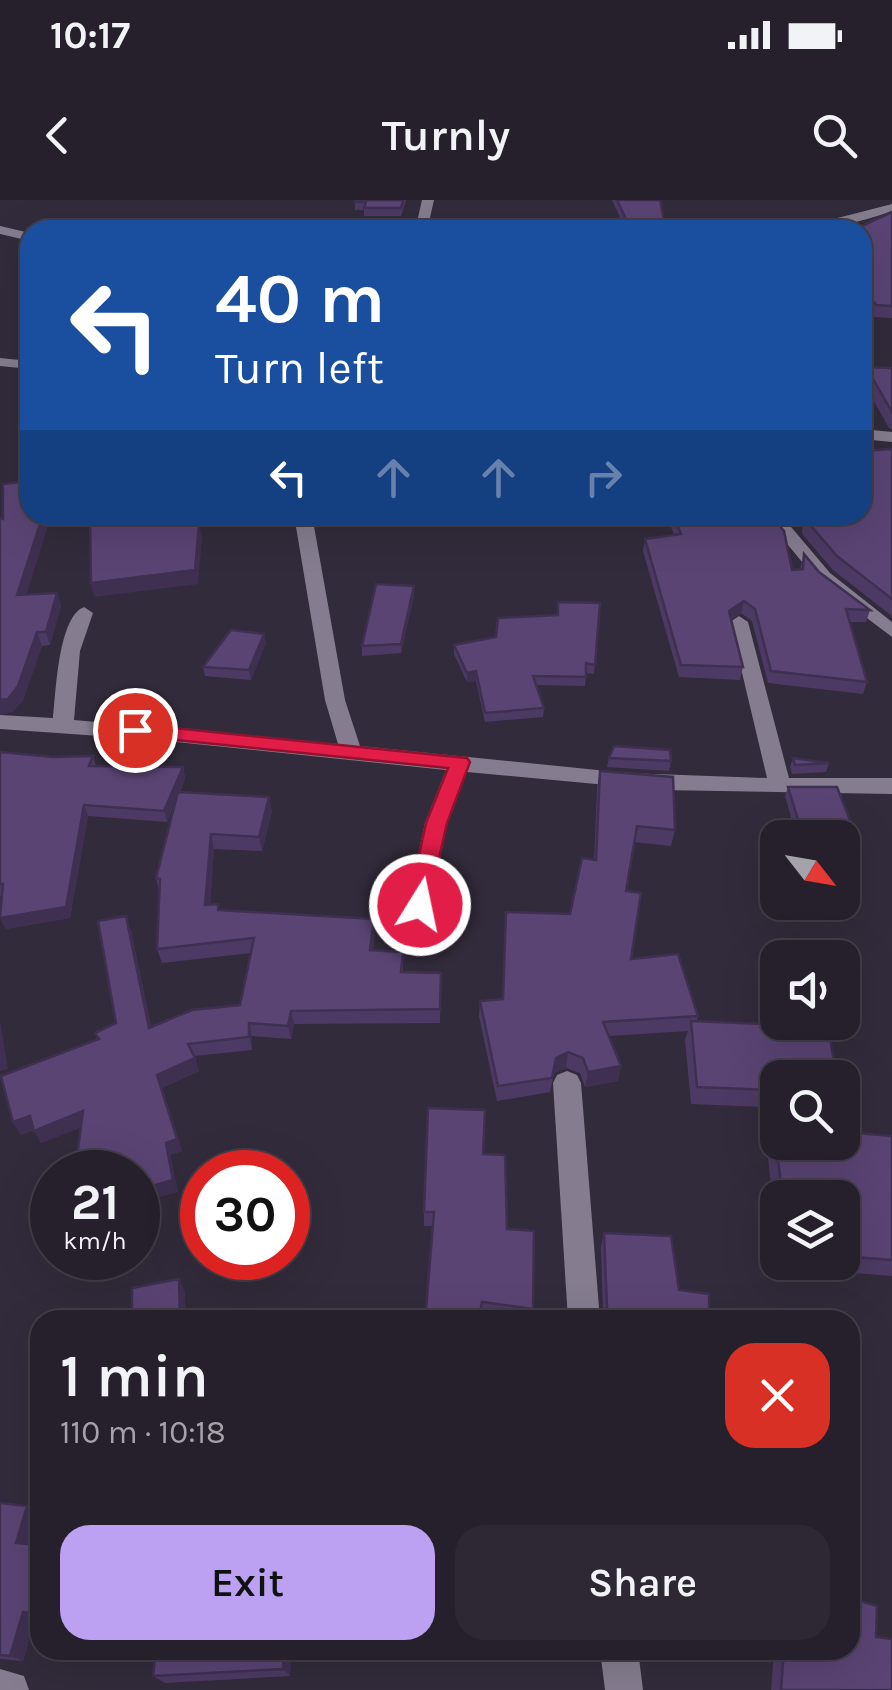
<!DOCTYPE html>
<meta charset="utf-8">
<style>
:root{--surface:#26202c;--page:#2e2834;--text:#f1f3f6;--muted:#a4a3a9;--line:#423e48;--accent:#bca0f2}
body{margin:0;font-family:Karla,sans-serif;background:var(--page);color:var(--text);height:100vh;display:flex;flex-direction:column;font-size:38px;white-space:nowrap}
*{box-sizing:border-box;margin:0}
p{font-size:32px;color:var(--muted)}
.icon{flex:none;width:55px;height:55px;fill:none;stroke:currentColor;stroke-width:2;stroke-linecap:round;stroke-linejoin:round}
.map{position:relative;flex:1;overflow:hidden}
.sheet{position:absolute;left:30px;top:1110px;width:830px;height:350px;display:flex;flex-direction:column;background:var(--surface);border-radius:30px;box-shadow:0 10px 40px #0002,0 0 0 2px var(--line)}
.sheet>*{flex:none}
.banner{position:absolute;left:20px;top:20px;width:852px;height:305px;border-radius:30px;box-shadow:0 10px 40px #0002,0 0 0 2px var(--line);background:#1a4fa0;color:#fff;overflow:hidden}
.needle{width:65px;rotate:121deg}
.buttons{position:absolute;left:760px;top:620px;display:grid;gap:20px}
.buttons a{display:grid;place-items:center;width:100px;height:100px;border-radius:20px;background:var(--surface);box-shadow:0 10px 40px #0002,0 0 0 2px var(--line);font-size:50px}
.speed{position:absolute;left:30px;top:950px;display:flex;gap:20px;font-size:50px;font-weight:700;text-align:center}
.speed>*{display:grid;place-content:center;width:130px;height:130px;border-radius:50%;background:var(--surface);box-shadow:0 10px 40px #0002,0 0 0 2px var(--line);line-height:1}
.speed small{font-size:25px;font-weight:400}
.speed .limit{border:15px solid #d22;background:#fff;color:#111}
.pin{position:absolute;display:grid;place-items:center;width:85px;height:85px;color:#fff;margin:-42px;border:5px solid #fff;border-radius:50%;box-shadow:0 2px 10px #0007}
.me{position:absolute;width:110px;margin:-55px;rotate:10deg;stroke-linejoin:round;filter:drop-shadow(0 0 8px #0008)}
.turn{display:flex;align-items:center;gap:35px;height:210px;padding:0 30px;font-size:45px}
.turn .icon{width:130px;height:130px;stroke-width:2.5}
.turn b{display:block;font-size:70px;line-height:85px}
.lanes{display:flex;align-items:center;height:95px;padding:0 30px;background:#0003;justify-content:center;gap:50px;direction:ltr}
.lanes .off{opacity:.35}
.round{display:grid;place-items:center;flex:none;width:105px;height:105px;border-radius:30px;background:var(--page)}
.head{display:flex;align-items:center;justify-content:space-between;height:170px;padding:0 30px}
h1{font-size:60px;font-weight:600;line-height:75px}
.cta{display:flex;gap:20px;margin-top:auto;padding:20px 30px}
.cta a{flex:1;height:115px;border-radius:30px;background:var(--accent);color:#111;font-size:40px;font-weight:600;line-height:115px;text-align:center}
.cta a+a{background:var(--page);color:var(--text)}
.status{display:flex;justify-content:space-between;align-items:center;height:70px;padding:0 50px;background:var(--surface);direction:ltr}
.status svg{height:28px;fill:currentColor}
header{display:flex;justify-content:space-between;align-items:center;height:130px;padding:0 30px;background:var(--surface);font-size:45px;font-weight:600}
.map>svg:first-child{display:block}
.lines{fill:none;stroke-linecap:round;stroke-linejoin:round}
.minor{fill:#857d8f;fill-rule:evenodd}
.wall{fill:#4d3a64}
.shaded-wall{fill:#3f3051}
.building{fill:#5a4474;stroke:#3f3051;stroke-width:2.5}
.route{fill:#e11d48;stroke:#92132f;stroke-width:2.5}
</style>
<div class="status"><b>10:17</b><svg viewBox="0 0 49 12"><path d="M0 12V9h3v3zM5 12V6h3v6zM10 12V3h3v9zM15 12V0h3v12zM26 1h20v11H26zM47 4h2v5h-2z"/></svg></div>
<header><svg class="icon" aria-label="back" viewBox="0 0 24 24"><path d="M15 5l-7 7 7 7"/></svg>Turnly<svg class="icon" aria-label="search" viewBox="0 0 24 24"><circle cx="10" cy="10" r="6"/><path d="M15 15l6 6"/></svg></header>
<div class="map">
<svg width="892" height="1490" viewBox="0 0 892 1490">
<rect width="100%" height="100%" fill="#322b3b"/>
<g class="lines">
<g class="minor">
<polygon points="422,0 434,0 429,22 436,30 424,30 417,22"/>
<path d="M892 4V11C859 23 826 30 791 30Z"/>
<polygon points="0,26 30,33 30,41 0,34"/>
<polygon points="0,158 30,161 30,169 0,166"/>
<polygon points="862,229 892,232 892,242 862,239"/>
<path d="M294 315H312L345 500 360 546 627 573 767 578 730 422 739 416 748 422 789 578H892V594L660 590 467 572 447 623 431 705 419 714 407 705 425 623 446 570 157 540 0 529V515L53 518C56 493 58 417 84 407L93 413 80 451 74 520 338 544 325 500Z"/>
<polygon points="763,315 781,315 830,373 892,422 892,437 818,381"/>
<polygon points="567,871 577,875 581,883 600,1120 568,1120 553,883 557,875"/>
<polygon points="600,1450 638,1450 643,1490 605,1490"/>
<polygon points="0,1469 24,1476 29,1490 0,1490"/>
</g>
</g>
<g class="wall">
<polygon points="356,0 406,0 401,16 364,16 364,10 355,10 355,2"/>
<polygon points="612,0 660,0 666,30 626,30"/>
<polygon points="892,12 892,118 873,117 862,102 862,30"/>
<polygon points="866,167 892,168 892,229 889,228 862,180"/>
<polygon points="892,249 892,416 833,370 802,334 803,315 862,315"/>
<polygon points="30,315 51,315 26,395 57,393 61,406 50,445 42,446 23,500 13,512"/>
<polygon points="670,315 771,315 792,370 800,369 804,354 819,372 870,410 866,422 850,422 867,482 863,494 768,483 752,421 741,413 731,420 743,467 740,480 679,477 643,351 645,339 674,335 669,321"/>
<polygon points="414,386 414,395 401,453 362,456 362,446"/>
<polygon points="558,402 600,403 594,474 586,473 585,486 536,485 544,508 543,517 485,522 476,481 467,482 454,454 454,445 496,437 557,415"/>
<polygon points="264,434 266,443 251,480 205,476 203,467"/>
<polygon points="0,552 53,557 93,556 96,566 183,567 185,578 180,592 272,611 262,651 214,649 210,705 220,710 375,733 373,750 403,752 403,772 441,773 440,823 294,824 291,839 252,836 252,850 194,856 199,871 162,888 182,951 170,955 178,992 81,927 41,943 34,930 21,935 13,922 116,823 131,730 151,827 240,805 251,753 162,763 157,749 159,690 156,678 176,600 167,622 88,616 70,718 6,729 0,718 2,696 0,696"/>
<polygon points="609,558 671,561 669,571 607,567"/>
<polygon points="793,558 829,563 826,572 792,574 790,567"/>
<polygon points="600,571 675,630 671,646 634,642 626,691 631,759 698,816 696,822 780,825 781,822 827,822 846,932 892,936 892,1076 780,1067 780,1062 842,1062 842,998 778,998 778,1044 762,907 691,904 685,840 688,831 609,836 621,866 618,881 585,887 580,873 566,868 554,873 550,892 497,901 479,816 480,801 503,799 570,714 594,660 597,588"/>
<polygon points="788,587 855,633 852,643 842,643 842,638 797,638 785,596"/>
<polygon points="483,954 533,1109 531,1120 481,1114 480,1120 426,1120 432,1026 424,1026 424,1012"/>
<polygon points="604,1033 679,1090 709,1120 596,1120 598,1112 603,1110 601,1046"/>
<polygon points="63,1058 126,1058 126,1062 70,1069"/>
<polygon points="0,1303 38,1315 30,1344 40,1345 40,1418 35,1418 23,1461 0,1459"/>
<polygon points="876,1437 892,1490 771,1490 774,1450 850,1450"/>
<polygon points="291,1450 290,1476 165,1483 153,1476"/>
</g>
<g class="shaded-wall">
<polygon points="43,315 51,315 22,409 17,395"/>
<polygon points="199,324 202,337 198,384 94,397 91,383"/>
<polygon points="414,386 414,395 401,453 401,444"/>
<polygon points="57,393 61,406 50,445 46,432"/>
<polygon points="744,401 741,413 726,423 729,411"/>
<polygon points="37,432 42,446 23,500 13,512 0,515 0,500"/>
<polygon points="264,434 266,443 251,480 249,470"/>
<polygon points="476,471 476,481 467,482 467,473"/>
<polygon points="183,567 185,578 167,622 164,611"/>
<polygon points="269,597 272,611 262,651 259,637"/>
<polygon points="84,605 88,616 70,718 6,729 0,718"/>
<polygon points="211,634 214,649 209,719 205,705"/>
<polygon points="126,716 131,730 154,841 149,828"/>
<polygon points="374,719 375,733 371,764 370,750"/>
<polygon points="291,811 294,824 291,839 288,826"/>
<polygon points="0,820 8,869 0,871"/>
<polygon points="249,823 252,836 252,850 249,837"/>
<polygon points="568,852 566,868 554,873 550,892 556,858"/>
<polygon points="195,858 199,871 162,888 182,951 170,955 178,992 138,1003 138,990 157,875"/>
<polygon points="621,866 618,881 585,887 588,872"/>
<polygon points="83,911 90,924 41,943 34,931"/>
<polygon points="30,916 37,928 21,935 13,922"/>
<polygon points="179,1079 185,1092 186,1120 180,1120"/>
<polygon points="27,1306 38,1315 28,1351 16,1343"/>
<polygon points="23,1412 35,1418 23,1461 10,1456"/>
<polygon points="284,1450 291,1450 290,1476 283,1469"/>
</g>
<g class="building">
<polygon points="356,0 403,0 401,8 364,8 366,2 355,2"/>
<polygon points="617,0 660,0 666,30 631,30"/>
<polygon points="892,12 892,106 876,105 862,86 862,30 853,30"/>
<polygon points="866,167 892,168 892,212"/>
<polygon points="892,249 892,399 837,356 806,320 806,315 862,315 862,251"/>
<polygon points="30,281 30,315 43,315 17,395 57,393 46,432 37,432 18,486 8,499 0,500 0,318 3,319 3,284"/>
<polygon points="90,315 132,315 132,323 192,315 194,324 199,324 195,370 91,383"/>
<polygon points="673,315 771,315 784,331 792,370 803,369 804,354 819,372 870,410 846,409 867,482 771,471 755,409 744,401 729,411 743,467 681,465 645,339 681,334"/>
<polygon points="376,384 414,386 401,444 362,446"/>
<polygon points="558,402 600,403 595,465 586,463 586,477 533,476 544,508 485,513 476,471 467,473 454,445 496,437 498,418 558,415"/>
<polygon points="231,430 264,434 249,470 203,467"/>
<polygon points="614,546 670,550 671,561 609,558"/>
<polygon points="0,552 53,557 93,556 89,566 183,567 164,611 84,605 66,707 0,718 3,684 0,684"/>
<polygon points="793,558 829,563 795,565"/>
<polygon points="600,571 673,577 675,630 637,626 626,691 641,693 631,759 678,754 698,816 603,822 621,866 588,872 583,858 568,852 556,858 552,878 498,886 480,801 503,799 506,712 570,714 582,658 596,660"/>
<polygon points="788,587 837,587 855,633 803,636"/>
<polygon points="178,592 269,597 259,637 211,634 205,705 218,704 218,710 374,719 370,750 403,752 401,772 441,773 440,809 291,811 288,826 249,823 249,837 188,844 195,858 157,875 177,939 166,943 173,980 138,990 138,972 75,972 83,911 34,931 30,916 13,922 1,876 99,839 95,833 116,823 98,721 126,716 149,828 192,810 240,805 254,738 157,749 160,679 156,678"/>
<polygon points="691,821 785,825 784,822 827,822 837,878 778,878 778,942 842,942 842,912 846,932 892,936 892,1060 842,1056 842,998 783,998 769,890 697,887"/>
<polygon points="428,908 485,910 483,954 505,955 507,1029 534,1031 533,1109 482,1102 480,1113 426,1110 434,1012 424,1012"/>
<polygon points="604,1033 671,1036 679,1090 709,1094 709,1120 598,1119 598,1112 607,1108"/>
<polygon points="179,1079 180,1120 132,1120 132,1088"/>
<polygon points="722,1112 772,1120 722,1120"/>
<polygon points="0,1303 27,1306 16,1343 40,1345 40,1414 23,1412 10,1456 0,1455"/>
<polygon points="850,1398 877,1406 876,1437 892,1439 892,1490 781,1490 784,1450 850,1450"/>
<polygon points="156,1450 284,1450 283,1469 153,1476"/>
</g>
<polygon class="route" points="135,524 467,558 470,562 447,623 427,711 412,711 408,705 426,623 448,568 128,535 128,526"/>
</svg>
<div class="buttons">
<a><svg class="needle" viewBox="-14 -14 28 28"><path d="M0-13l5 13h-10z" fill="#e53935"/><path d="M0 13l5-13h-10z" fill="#a4a3a9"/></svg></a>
<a><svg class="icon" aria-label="sound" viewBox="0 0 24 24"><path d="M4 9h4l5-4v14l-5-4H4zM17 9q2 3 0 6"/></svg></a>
<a><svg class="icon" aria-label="search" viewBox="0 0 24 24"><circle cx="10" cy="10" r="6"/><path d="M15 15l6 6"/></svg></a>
<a><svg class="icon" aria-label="layers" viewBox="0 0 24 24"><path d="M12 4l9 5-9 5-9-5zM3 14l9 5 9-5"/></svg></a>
</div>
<div class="speed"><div>21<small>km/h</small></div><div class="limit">30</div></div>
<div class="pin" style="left:135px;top:530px;background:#d93025"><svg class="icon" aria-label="arrive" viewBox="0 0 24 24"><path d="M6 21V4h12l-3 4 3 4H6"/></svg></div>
<svg class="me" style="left:420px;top:705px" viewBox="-20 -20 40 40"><circle r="17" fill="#e11d48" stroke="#fff" stroke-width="3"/><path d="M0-11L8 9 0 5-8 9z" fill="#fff"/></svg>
<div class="banner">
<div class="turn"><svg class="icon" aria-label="left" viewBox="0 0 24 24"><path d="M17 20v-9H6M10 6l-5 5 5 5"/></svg><div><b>40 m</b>Turn left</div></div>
<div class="lanes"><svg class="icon" aria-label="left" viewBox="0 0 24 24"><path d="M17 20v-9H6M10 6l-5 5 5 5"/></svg><svg class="icon off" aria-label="ahead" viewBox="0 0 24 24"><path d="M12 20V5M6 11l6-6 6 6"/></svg><svg class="icon off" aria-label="ahead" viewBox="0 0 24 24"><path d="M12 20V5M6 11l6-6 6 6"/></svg><svg class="icon off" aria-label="right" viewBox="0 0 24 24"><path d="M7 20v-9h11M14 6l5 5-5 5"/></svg></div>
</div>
<section class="sheet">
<div class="head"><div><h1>1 min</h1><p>110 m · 10:18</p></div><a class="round" style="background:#d93025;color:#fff"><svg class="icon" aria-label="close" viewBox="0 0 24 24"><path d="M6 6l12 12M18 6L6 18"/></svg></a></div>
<div class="cta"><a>Exit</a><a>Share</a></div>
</section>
</div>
